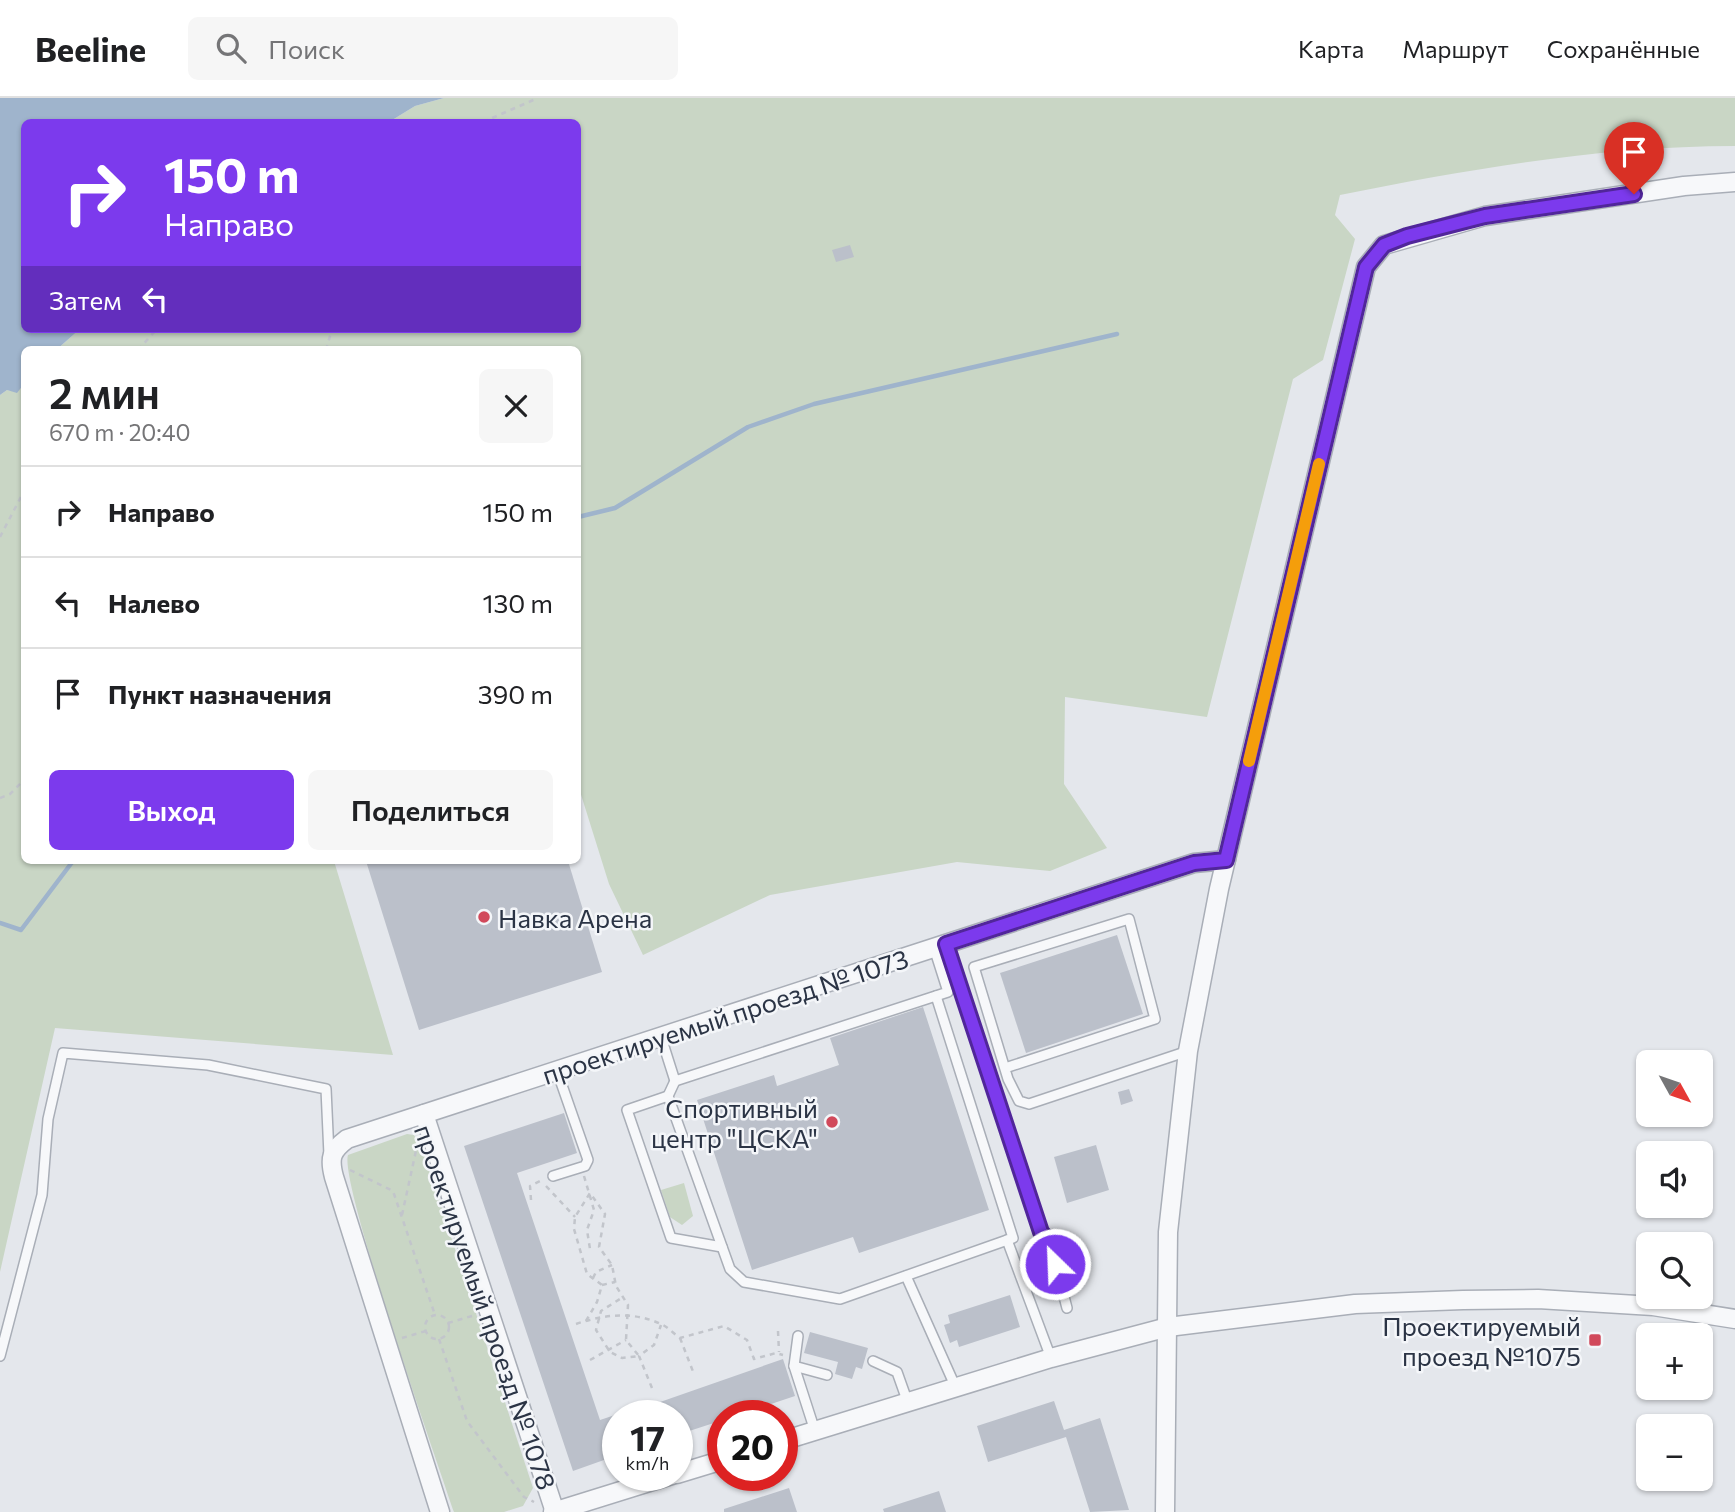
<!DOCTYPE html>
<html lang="ru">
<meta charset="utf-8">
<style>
:root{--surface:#fff;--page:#f6f6f6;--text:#202124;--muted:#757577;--line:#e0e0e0;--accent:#7c3aed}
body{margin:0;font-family:Commissioner,sans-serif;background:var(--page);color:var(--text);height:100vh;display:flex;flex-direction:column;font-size:26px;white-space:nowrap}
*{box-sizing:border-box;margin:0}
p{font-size:23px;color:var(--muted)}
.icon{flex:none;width:38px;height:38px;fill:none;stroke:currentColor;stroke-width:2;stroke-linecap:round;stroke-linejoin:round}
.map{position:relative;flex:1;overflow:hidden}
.side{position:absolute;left:21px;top:248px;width:560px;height:518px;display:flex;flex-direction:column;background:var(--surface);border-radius:10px;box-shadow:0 2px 5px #0004}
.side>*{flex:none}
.hud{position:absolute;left:21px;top:21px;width:560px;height:214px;border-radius:10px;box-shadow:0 2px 5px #0004;background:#7c3aed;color:#fff;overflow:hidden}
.needle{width:46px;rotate:130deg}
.buttons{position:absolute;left:1636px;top:952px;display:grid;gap:14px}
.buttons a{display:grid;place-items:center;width:77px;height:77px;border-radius:10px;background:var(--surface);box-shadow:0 2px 5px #0004;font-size:35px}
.speed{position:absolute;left:602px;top:1302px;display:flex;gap:14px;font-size:35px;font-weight:700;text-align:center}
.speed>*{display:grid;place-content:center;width:91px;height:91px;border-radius:50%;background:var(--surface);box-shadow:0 2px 5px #0004;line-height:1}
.speed small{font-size:18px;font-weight:400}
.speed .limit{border:10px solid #d22;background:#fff;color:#111}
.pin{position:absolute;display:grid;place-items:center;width:60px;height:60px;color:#fff;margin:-72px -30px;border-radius:50% 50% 50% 0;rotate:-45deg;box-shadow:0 0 7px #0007}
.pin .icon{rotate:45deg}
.me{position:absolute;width:77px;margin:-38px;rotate:336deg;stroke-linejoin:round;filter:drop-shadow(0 0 5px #0008)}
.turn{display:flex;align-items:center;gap:24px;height:147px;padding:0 28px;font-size:32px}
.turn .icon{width:91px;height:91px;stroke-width:2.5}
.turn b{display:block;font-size:49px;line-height:60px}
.then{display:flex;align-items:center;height:66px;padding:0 28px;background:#0003;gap:14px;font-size:26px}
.round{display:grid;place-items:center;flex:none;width:74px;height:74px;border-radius:10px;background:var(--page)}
.summary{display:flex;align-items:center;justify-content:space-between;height:119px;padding:0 28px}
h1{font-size:42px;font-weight:600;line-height:52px}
.primary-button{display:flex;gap:14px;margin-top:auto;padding:14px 28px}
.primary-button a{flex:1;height:80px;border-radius:10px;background:var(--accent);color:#fff;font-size:28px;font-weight:600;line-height:80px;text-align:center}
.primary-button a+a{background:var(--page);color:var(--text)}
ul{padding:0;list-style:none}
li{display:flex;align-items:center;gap:21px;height:91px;padding:0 28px;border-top:2px solid var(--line)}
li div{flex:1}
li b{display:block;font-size:26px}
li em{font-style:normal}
header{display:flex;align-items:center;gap:42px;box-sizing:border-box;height:98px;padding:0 35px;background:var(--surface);border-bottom:2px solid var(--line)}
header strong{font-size:33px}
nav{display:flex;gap:38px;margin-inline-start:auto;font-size:24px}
.search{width:490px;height:63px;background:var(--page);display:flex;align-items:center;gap:18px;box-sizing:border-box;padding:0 24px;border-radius:10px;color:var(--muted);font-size:26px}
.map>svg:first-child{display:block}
.green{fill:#c9d6c5}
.water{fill:#9fb4cc}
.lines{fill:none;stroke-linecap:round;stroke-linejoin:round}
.stream{stroke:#9fb4cc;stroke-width:4.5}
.building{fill:#bbc0ca}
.lane-casing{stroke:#a9aeb7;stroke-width:12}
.street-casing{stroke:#a9aeb7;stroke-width:21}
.path{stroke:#c2c5cb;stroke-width:2.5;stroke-dasharray:5 5;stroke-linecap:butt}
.lane{stroke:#f7f8fa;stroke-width:9}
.street{stroke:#f7f8fa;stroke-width:18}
.route-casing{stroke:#51269a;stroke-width:18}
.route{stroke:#7c3aed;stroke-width:12}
.slow{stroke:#f59e0b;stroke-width:12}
.poi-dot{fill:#d1495b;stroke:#f4f6f9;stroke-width:2.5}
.labels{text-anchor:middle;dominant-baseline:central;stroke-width:5;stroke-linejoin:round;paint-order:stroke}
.poi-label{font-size:26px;fill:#2b3445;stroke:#f4f6f9;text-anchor:end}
.street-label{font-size:26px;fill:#2b3445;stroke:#f4f6f9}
</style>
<header>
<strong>Beeline</strong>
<div class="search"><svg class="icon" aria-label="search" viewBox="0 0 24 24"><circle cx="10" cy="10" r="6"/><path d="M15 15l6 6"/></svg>Поиск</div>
<nav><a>Карта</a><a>Маршрут</a><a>Сохранённые</a></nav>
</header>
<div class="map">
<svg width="1735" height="1414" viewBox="0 0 1735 1414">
<rect width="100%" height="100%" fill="#e4e7ec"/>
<g class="green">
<path d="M444 0H1735V48C1603 48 1469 71 1340 97L1335 117 1355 141 1323 262 1293 281 1207 619 1065 599 1064 686 1107 750 1050 773 957 764 770 797 643 857 609 786 578 687V252H56L80 231H578V24H389L415 8Z"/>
<polygon points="24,286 24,763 334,763 393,957 55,930 0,1174 0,297 7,292 17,294"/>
<path d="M407 1036 414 1037 423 1053 533 1390 523 1408 504 1414H454C438 1366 339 1084 348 1057Z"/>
<polygon points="684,1085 693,1118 682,1127 670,1119 661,1092"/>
</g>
<polygon class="water" points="0,0 444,0 415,8 389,24 24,24 24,231 80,231 56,252 24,252 24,286 17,295 7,292 0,297"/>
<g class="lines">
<g class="stream">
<polyline points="578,419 615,410 748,329 814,306 1117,236"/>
<polyline points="0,825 21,832 73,763"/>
</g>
</g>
<g class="building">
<polygon points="850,147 854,159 836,164 832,152"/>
<polygon points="366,763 568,763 602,874 419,932"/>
<polygon points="1117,837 1143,916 1026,955 1000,875"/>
<polygon points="923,909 989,1112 859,1155 853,1139 752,1172 697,1002 774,977 777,988 839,967 830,940"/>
<polygon points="1129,991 1133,1003 1121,1007 1118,994"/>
<polygon points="564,1015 577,1055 517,1075 600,1322 618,1316 618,1357 573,1373 464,1048"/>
<polygon points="1096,1047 1109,1092 1067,1105 1054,1059"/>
<polygon points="1010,1197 1020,1229 959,1249 957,1242 950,1245 944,1227 950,1225 948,1217"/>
<polygon points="810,1234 868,1250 862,1271 856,1269 852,1281 835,1276 838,1264 804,1255"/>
<polygon points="783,1261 795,1298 735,1318 723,1318 723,1322 677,1337 677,1318 620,1318"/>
<polygon points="1054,1303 1064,1332 1100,1320 1129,1412 1090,1414 1066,1339 988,1364 977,1328"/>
<polygon points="789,1390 797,1414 724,1414 724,1411"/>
<polygon points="939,1393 946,1414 884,1414 883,1411"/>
</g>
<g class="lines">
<g class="lane-casing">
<g id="lane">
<polyline points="946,846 1041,1134 1050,1145 1067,1210"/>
<polyline points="661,939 675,983 948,894 934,850"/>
<polyline points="1005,970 1155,921 1129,821 974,869 1008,981 1019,1003 1029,1006 1188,953"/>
<polyline points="675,983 668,998 730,1171 744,1184 840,1201 1013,1140 936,898"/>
<polyline points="668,998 627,1012 671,1140 722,1149"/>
<polyline points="553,1078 585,1068 588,1062 557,973"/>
<polyline points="1007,1142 1051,1260"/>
<polyline points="906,1178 956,1290"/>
<polyline points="798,1238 794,1268 815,1333"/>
<polyline points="0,1258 42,1097 48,1021 63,955 208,967 326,991 329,1057"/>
<polyline points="873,1263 897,1274 908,1305"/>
<polyline points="794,1268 827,1277"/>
</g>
</g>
<g class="street-casing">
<g id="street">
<polyline points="424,1016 555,1414"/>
<polyline points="782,1343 1051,1260 1168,1229 1355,1206 1463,1202 1538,1201 1653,1208 1735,1221"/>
<polyline points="677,1376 723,1362"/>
<path d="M440 1414 334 1079C329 1060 331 1053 347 1041L1194 765 1226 762"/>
<polyline points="553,1414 672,1377"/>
<polyline points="1165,1414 1168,1134 1188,953 1219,791 1366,169 1384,147 1485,118 1684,88 1735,84"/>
</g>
</g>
<g class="path">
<polyline points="483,24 538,0"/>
<polyline points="138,252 157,231"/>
<polyline points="326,252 332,231"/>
<polyline points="0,439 24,393"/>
<polyline points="0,700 10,696 24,682"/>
<polyline points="350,1072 393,1093 435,1217"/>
<polyline points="584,1078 594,1112 587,1132 590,1151"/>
<polyline points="546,1088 575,1119"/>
<polyline points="531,1102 530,1088 540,1083"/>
<polyline points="402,1117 417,1048"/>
<polyline points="593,1180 596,1174 612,1167"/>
<polyline points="602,1187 615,1184"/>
<circle cx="437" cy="1229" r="12"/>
<polyline points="586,1223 597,1204 602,1187 587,1176 574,1131 575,1119 590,1095 605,1116 599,1149 612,1167 616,1188 628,1207 626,1242 639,1258 622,1260 610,1254 596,1232 601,1213 623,1199"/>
<polyline points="448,1225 472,1218"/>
<path d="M576 1226C605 1216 635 1213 663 1227 669 1230 674 1236 680 1240L724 1228 747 1242 754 1261 776 1255 783 1257"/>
<polyline points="778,1233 779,1254"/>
<polyline points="402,1240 426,1233"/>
<polyline points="680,1240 694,1276"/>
<polyline points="439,1241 467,1323 524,1399 534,1404"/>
<polyline points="590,1262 626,1242"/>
<polyline points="652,1290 639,1258 654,1247 661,1227"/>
</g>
<use href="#lane" class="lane"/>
<use href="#street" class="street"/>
</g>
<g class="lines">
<g class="route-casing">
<polyline id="route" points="1055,1166 1050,1145 1041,1134 946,846 1194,765 1226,762 1366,169 1384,147 1407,138 1485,118 1634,96"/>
</g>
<use href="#route" class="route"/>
<polyline class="slow" points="1249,663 1319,366"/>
</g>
<g class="poi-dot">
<circle cx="484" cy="819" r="7"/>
<circle cx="832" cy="1024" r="7"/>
<rect x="1588" y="1235" width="14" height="14" rx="3.5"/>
</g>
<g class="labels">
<g class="poi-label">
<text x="498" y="819" text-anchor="start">Навка Арена</text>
<text x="818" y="1009">Спортивный<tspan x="818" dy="30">центр "ЦСКА"</tspan></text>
<text x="1581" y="1227">Проектируемый<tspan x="1581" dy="30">проезд №1075</tspan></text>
</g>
<g class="street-label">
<text transform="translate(725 918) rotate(-18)">проектируемый проезд № 1073</text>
<text transform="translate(486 1209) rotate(71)">проектируемый проезд № 1078</text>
</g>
</g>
</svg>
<div class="buttons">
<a><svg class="needle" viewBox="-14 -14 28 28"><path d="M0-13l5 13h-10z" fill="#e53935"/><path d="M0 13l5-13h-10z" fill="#757577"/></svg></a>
<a><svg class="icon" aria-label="sound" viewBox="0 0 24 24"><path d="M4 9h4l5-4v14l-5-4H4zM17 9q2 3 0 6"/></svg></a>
<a><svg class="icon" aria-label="search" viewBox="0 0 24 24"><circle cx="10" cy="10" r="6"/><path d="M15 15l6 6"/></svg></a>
<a>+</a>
<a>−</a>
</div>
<div class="speed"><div>17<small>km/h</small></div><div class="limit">20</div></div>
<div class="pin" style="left:1634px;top:96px;background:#d93025"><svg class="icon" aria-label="arrive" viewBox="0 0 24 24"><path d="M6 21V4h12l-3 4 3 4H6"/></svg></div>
<svg class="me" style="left:1055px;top:1166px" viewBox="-20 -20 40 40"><circle r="17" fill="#7c3aed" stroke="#fff" stroke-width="3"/><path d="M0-11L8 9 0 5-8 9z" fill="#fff"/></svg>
<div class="hud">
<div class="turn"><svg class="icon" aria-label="right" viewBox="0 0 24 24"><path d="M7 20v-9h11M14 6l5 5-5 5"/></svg><div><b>150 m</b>Направо</div></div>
<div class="then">Затем<svg class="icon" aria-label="left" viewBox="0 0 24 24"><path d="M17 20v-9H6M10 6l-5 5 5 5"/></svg></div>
</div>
<section class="side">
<div class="summary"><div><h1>2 мин</h1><p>670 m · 20:40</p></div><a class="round"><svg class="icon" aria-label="close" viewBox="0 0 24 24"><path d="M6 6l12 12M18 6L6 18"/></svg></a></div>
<ul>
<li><svg class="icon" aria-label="right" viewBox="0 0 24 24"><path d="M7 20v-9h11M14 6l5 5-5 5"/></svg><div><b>Направо</b></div><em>150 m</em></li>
<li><svg class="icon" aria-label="left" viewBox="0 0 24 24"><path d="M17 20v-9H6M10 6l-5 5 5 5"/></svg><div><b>Налево</b></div><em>130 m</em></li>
<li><svg class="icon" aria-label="arrive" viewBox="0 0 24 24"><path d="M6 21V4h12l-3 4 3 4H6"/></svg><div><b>Пункт назначения</b></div><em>390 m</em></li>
</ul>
<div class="primary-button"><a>Выход</a><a>Поделиться</a></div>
</section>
</div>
